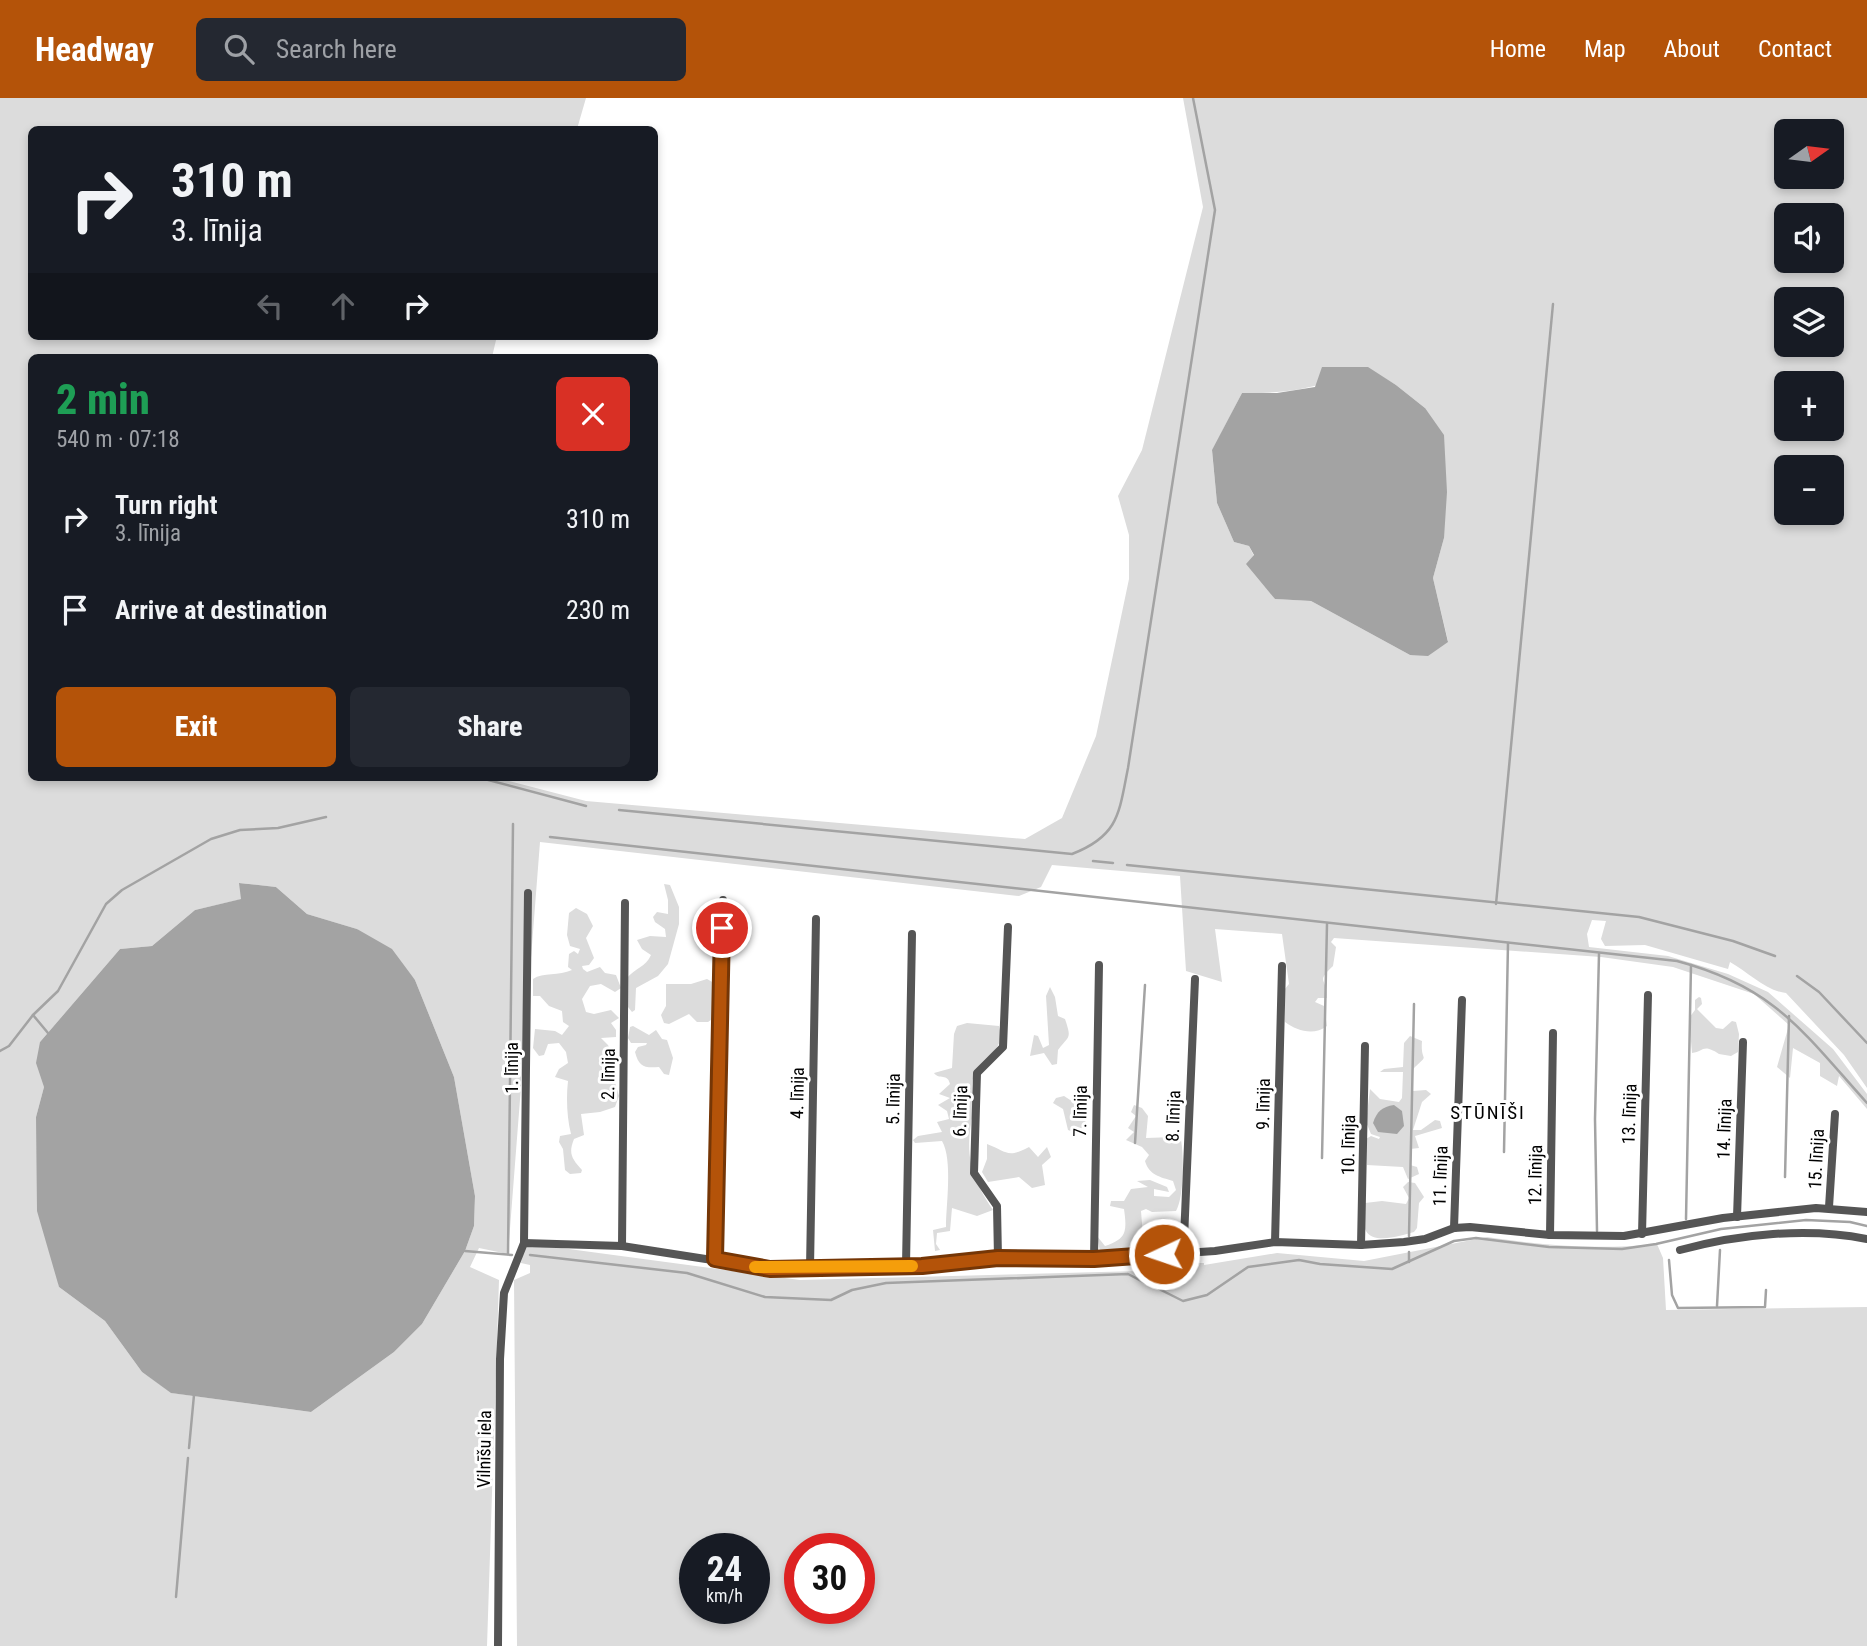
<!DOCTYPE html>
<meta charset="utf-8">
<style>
:root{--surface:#171b24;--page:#242831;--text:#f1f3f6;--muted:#9ea1a6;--accent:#b45309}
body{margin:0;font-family:"Roboto Condensed",sans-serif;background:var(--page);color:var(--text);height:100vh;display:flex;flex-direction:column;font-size:26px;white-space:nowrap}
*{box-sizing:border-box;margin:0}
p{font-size:23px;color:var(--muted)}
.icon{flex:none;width:38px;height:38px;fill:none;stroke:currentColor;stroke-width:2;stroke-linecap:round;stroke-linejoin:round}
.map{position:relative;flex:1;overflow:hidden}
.sheet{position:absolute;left:28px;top:256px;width:630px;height:427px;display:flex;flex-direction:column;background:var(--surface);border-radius:10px;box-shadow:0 4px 10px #0003}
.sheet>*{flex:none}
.guide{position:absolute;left:28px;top:28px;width:630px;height:214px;border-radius:10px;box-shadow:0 4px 10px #0003;background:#171b24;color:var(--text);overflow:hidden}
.needle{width:46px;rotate:76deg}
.tools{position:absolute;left:1774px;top:21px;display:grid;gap:14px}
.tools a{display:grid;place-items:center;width:70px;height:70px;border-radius:10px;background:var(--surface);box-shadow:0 4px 10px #0003;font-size:35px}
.speed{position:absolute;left:679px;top:1435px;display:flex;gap:14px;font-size:35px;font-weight:700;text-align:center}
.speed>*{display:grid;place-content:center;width:91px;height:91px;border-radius:50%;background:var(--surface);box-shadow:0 4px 10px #0003;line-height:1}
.speed small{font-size:18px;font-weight:400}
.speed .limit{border:10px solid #d22;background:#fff;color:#111}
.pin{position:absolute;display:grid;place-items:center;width:60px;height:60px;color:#fff;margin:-30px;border:4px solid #fff;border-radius:50%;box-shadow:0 2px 7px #0007}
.me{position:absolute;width:77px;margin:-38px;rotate:267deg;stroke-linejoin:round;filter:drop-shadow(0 0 5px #0008)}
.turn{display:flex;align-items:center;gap:24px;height:147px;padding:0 28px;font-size:32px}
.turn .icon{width:91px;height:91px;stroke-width:2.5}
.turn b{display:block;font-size:49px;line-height:60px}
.lanes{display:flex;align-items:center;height:66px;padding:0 28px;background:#0003;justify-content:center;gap:35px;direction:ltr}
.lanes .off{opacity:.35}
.round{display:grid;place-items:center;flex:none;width:74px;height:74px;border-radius:10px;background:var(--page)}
.summary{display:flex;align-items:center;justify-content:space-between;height:119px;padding:0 28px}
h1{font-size:42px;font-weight:800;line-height:52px;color:#1e9e55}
.cta{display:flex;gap:14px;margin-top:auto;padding:14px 28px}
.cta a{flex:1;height:80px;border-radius:10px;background:var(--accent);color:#fff;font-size:28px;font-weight:800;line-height:80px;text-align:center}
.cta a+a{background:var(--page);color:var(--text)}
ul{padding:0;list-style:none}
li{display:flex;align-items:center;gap:21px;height:91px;padding:0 28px}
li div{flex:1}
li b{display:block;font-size:26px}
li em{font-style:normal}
header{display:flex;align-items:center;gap:42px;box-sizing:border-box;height:98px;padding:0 35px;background:var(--accent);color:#fff}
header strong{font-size:33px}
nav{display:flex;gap:38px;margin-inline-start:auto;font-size:24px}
.search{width:490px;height:63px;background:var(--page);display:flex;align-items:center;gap:18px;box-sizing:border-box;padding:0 24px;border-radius:10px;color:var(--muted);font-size:26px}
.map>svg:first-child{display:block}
.green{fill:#dcdcdc;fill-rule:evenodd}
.water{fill:#a3a3a3}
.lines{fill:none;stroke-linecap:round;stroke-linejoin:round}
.stream{stroke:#a3a3a3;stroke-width:2.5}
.minor{stroke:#555;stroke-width:8}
.route-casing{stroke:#753606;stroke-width:18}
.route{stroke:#b45309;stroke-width:12}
.slow{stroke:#f59e0b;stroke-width:12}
.labels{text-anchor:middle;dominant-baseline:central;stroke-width:6;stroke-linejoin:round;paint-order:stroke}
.street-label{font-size:18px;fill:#000;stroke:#fff}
.neighbourhood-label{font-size:19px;letter-spacing:2px;fill:#000;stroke:#fff}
</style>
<header>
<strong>Headway</strong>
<div class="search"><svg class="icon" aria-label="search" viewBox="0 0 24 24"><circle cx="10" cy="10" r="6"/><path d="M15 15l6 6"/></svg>Search here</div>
<nav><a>Home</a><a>Map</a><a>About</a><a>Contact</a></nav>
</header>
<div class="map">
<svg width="1867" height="1548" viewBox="0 0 1867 1548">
<rect width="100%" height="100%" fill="#fff"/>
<g class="green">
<path d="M0 0H586L577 31 32 32V238H497L492 259H32V679H47L52 682 193 679H494L586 703 1025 741 1062 720 1096 638 1129 481V437L1118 398 1142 352 1203 109 1183 0H1867V990L1844 957 1786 895C1766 893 1748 874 1730 864L1728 871 1645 847 1605 848 1601 841 1606 823 1592 822 1587 836 1589 849 1668 858 1728 876 1768 894 1833 951 1867 996V1011L1839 978 1837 988 1820 978V965L1793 950 1790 980 1777 969 1789 927 1754 896 1673 869 1601 859 1334 840 1331 844 1336 849 1333 868C1315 885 1327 879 1327 900H1318L1315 904 1324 908 1327 928C1314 938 1297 933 1285 924L1284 892 1289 886 1282 836 1215 831 1222 884 1186 873 1180 778 1052 767 1041 789 1019 798 540 744 508 1156 479 1150 470 1169 499 1182 487 1548H0ZM1787 33H1832V79H1787ZM1787 117H1832V163H1787ZM1787 201H1832V247H1787ZM1368 270 1396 287 1425 310 1444 440 1433 480 1448 543 1410 557 1311 503 1275 501 1249 448 1234 444 1217 405 1212 353 1242 295C1295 296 1320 288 1368 270ZM1787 285H1832V331H1787ZM1787 369H1832V415H1787ZM240 785 276 789 307 816 357 831 415 882 454 979 475 1098 474 1128 465 1153 422 1226 394 1254 311 1314 172 1295 142 1274 105 1223 59 1189 36 1019 44 989 40 944 120 851 152 848 195 812 242 801Z"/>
<path d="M664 786 670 787 679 809V826L668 866 658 878 636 890 635 912 632 914 628 909 627 880C635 870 646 869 651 857L642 851 637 842 650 838 666 839 665 831 655 824 653 819 657 814 668 816V802Z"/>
<path d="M576 810 587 816 593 828 586 840 594 860 589 867 582 868 583 871 587 874 600 869 605 875 616 877 621 890 615 894 601 886 590 888 582 901 586 914 594 916 611 912 619 920 611 925 616 932V939L601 940 608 947 615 961 612 974 619 998 615 1009 600 1014 581 1016 584 1037 574 1041C568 1056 572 1061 582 1072L581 1075 570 1076 565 1072 563 1051 559 1044 560 1038 571 1036C567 1020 566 1000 568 983L555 979 559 971 568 965 566 954 559 945 548 946 544 957 539 958 533 950 535 931 555 933 562 937 569 928 563 924 562 913 549 908 540 898H533V881C543 874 559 878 572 872L568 869 569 856 574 853 578 856 580 851 570 848 567 837 569 815Z"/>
<polygon points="707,881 714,885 715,919 708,924 697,924 689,916 669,926 664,925 661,917 666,908 666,886 691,886"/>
<path d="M1050 889 1055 899 1058 918 1065 921C1072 942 1069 937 1058 952L1057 966 1052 967 1044 955 1030 958 1034 937 1038 938 1043 950 1049 947 1046 898Z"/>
<path d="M1699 899 1701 900 1702 906 1697 911 1716 930 1723 931 1732 923 1736 924 1739 936 1738 954 1731 958 1719 956C1702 945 1704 954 1692 955L1689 920 1695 912V902Z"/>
<path d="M967 925 999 928C1006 954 985 955 976 973 969 985 973 997 974 1010 974 1016 971 1021 971 1026 965 1062 974 1084 993 1112L977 1118 952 1110 950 1133 937 1135 936 1146 940 1152 935 1153 933 1132 946 1129C946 1107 953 1062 942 1043L915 1045 913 1042 918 1038 942 1034 937 1024 949 1021 947 1013 938 1007 950 1000 939 996 950 986C948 975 939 982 934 975L952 970 954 936 957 928Z"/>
<path d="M633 928 649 937 656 932 662 941 667 942 673 960 669 977 664 976 659 969C644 970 639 969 635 954L638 949 646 947 647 945H631L628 940 630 929Z"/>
<path d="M1410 938 1422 943C1420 967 1432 953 1412 972L1413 993 1426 992 1431 996 1422 1004 1413 1032H1421L1435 1022 1440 1023 1442 1030 1415 1038 1419 1050 1410 1051V1067L1417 1069 1419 1076 1408 1081 1403 1069 1367 1067 1366 1041 1371 1038 1379 1041 1380 1039 1371 1036 1366 1024 1370 991 1380 1001 1399 1004 1402 1000 1403 974H1380L1384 971 1403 969 1404 945Z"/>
<polygon points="1064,998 1084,1011 1087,1021 1078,1036 1068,1032 1063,1011 1053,1005 1056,1000"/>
<path d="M1134 1007 1142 1010 1148 1018 1146 1040 1175 1039 1181 1042C1184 1058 1184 1100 1176 1113L1152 1114 1146 1111 1141 1113 1143 1138 1161 1142 1163 1151 1104 1156 1100 1154 1097 1138 1105 1148C1127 1141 1127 1133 1124 1111L1110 1108 1111 1103H1124L1131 1091 1148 1089 1137 1083 1150 1082 1167 1089 1169 1094 1154 1091V1098L1169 1099 1176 1092 1173 1083C1160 1079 1149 1077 1145 1063L1149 1057 1142 1049 1126 1042 1134 1034 1128 1030 1136 1018 1131 1014Z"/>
<path d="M987 1046C1006 1053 1007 1061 1029 1049L1038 1059 1047 1049 1051 1059 1042 1067 1045 1087 1032 1090 1019 1079 988 1084 982 1074 987 1061Z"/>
<path d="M1408 1084 1415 1085 1424 1099 1419 1105 1417 1130 1414 1134C1403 1137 1374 1147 1366 1133 1362 1127 1365 1113 1365 1105L1382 1103 1406 1106 1409 1100 1403 1089Z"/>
<path d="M1487 1139C1549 1148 1594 1152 1657 1146L1663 1160 1666 1212 1867 1209V1548H517L514 1182 530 1175V1167L521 1165 524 1145 800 1182 1177 1172 1184 1171V1165H1204V1167L1277 1155 1364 1163ZM695 1451H754V1510H695ZM800 1451H859V1510H800Z"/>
</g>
<g class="water">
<polygon points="1322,269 1368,269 1396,287 1425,310 1444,337 1447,394 1444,440 1433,480 1448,544 1428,558 1410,557 1311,503 1275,501 1246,466 1254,457 1249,448 1234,444 1217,405 1212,352 1242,295 1277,295 1315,289"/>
<polygon points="239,785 276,789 307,816 357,831 392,851 415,882 454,979 475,1098 474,1128 465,1153 422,1226 394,1254 311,1314 171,1295 142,1274 105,1223 59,1189 37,1113 36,1019 44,989 36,965 40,944 120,851 152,848 195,812 241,801"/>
<path d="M1394 1007 1402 1013 1404 1028 1397 1036 1378 1034 1373 1025C1377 1013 1382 1009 1394 1007Z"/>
</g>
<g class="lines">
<g class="stream">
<polyline points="477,679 586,708"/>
<path d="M619 712 1072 756C1119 738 1119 715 1128 670L1215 112 1193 0"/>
<path d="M550 739 1677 863C1775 889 1803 934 1867 1005"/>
<polyline points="1093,763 1113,765"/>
<polyline points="1127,767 1639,819 1733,843 1775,858"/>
<polyline points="1496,806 1553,206"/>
<polyline points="1797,878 1819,894 1867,945"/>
<polyline points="33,917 58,893 106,806 122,792 211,741 240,732 278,730 326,719"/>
<polyline points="0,953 9,948 33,917 48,935"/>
<polyline points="1135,1045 1145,887"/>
<polyline points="1504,1054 1508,845"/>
<polyline points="1322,1060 1327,826"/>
<polyline points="1785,1079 1789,918"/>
<polyline points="1686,1121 1691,867"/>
<polyline points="1597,1133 1595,1021 1599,856"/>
<polyline points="1409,1138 1414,906"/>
<polyline points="465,1153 512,1157"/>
<polyline points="508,1156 513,726"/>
<polyline points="530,1157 687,1175 765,1199 831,1202 852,1192 886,1185 1128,1176 1149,1187"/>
<polyline points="1669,1162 1672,1197 1678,1210 1765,1209 1766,1192"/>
<polyline points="1409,1164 1409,1154"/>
<polyline points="1159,1191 1183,1203 1207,1197 1248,1169 1299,1162 1320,1166 1392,1171 1454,1143 1476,1140 1549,1149 1622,1151 1656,1146 1721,1131 1806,1122 1850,1124 1867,1128"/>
<polyline points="1717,1208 1720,1152"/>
<polyline points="189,1350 194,1297"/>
<polyline points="176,1499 188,1360"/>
</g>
<g class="minor">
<polyline points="1829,1109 1835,1016"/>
<polyline points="1737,1119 1743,944"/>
<polyline points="1454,1130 1462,902"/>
<polyline points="1642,1136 1648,897"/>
<polyline points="1550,1137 1553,935"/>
<polyline points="1275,1144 1282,868"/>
<polyline points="524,1145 528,795"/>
<polyline points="1361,1147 1365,948"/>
<polyline points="622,1148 625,805"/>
<path d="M1680 1152C1739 1136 1807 1129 1867 1141"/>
<polyline points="1187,1155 1184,1141 1195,881"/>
<polyline points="998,1160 997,1108 974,1075 977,975 1003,949 1008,829"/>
<polyline points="715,1161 723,802"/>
<polyline points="1094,1161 1099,867"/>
<polyline points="906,1167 912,836"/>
<polyline points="810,1170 816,821"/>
<polyline points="498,1548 500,1261 504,1195 524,1145 622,1148 770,1171 922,1168 998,1160 1094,1161 1215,1153 1275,1144 1361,1147 1404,1144 1425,1141 1454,1130 1470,1129 1550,1137 1624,1138 1723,1120 1816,1110 1867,1114"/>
</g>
</g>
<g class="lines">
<g class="route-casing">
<polyline id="route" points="722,830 715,1161 770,1171 922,1168 998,1160 1094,1161 1164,1156"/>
</g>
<use href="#route" class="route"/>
<polyline class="slow" points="755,1169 912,1168"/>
</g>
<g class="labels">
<g class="street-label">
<text transform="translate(511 970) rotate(-90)">1. līnija</text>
<text transform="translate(608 976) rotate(-89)">2. līnija</text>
<text transform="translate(797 995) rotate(-89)">4. līnija</text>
<text transform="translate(893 1001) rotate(-89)">5. līnija</text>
<text transform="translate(1263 1006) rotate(-89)">9. līnija</text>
<text transform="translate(960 1013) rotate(-88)">6. līnija</text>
<text transform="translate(1080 1013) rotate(-89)">7. līnija</text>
<text transform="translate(1629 1016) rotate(-88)">13. līnija</text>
<text transform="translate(1173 1018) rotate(-88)">8. līnija</text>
<text transform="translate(1724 1031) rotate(-88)">14. līnija</text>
<text transform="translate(1348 1047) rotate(-89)">10. līnija</text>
<text transform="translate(1816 1061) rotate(-87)">15. līnija</text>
<text transform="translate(1535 1077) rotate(-89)">12. līnija</text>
<text transform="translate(1440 1078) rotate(-88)">11. līnija</text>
<text transform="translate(484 1351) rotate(-89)">Vilnīšu iela</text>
</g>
<g class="neighbourhood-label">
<text x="1488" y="1014">STŪNĪŠI</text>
</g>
</g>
</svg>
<div class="tools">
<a><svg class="needle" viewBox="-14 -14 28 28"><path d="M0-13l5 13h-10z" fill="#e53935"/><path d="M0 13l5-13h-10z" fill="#9ea1a6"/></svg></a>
<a><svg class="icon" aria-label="sound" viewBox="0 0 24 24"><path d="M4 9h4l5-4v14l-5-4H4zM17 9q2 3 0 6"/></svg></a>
<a><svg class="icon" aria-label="layers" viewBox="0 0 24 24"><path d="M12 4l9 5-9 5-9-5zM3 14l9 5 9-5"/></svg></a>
<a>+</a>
<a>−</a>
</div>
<div class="speed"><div>24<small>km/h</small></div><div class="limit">30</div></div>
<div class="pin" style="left:722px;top:830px;background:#d93025"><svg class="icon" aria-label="arrive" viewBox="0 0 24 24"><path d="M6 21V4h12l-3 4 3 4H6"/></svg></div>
<svg class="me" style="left:1164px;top:1156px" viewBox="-20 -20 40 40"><circle r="17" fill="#b45309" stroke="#fff" stroke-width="3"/><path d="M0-11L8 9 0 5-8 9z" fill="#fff"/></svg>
<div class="guide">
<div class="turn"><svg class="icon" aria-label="right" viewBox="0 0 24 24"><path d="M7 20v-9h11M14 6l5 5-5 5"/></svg><div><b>310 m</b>3. līnija</div></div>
<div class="lanes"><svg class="icon off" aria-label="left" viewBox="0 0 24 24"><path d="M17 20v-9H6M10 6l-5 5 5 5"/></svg><svg class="icon off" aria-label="ahead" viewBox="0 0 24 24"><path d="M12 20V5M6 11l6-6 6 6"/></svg><svg class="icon" aria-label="right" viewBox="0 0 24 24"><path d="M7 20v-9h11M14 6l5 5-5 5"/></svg></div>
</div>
<section class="sheet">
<div class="summary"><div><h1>2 min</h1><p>540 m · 07:18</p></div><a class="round" style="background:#d93025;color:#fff"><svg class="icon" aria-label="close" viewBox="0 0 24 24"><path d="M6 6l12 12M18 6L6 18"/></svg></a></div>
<ul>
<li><svg class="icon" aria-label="right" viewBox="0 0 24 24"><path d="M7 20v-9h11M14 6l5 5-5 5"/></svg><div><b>Turn right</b><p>3. līnija</p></div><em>310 m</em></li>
<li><svg class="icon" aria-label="arrive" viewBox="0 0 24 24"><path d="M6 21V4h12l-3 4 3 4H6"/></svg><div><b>Arrive at destination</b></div><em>230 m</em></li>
</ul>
<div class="cta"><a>Exit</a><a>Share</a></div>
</section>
</div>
